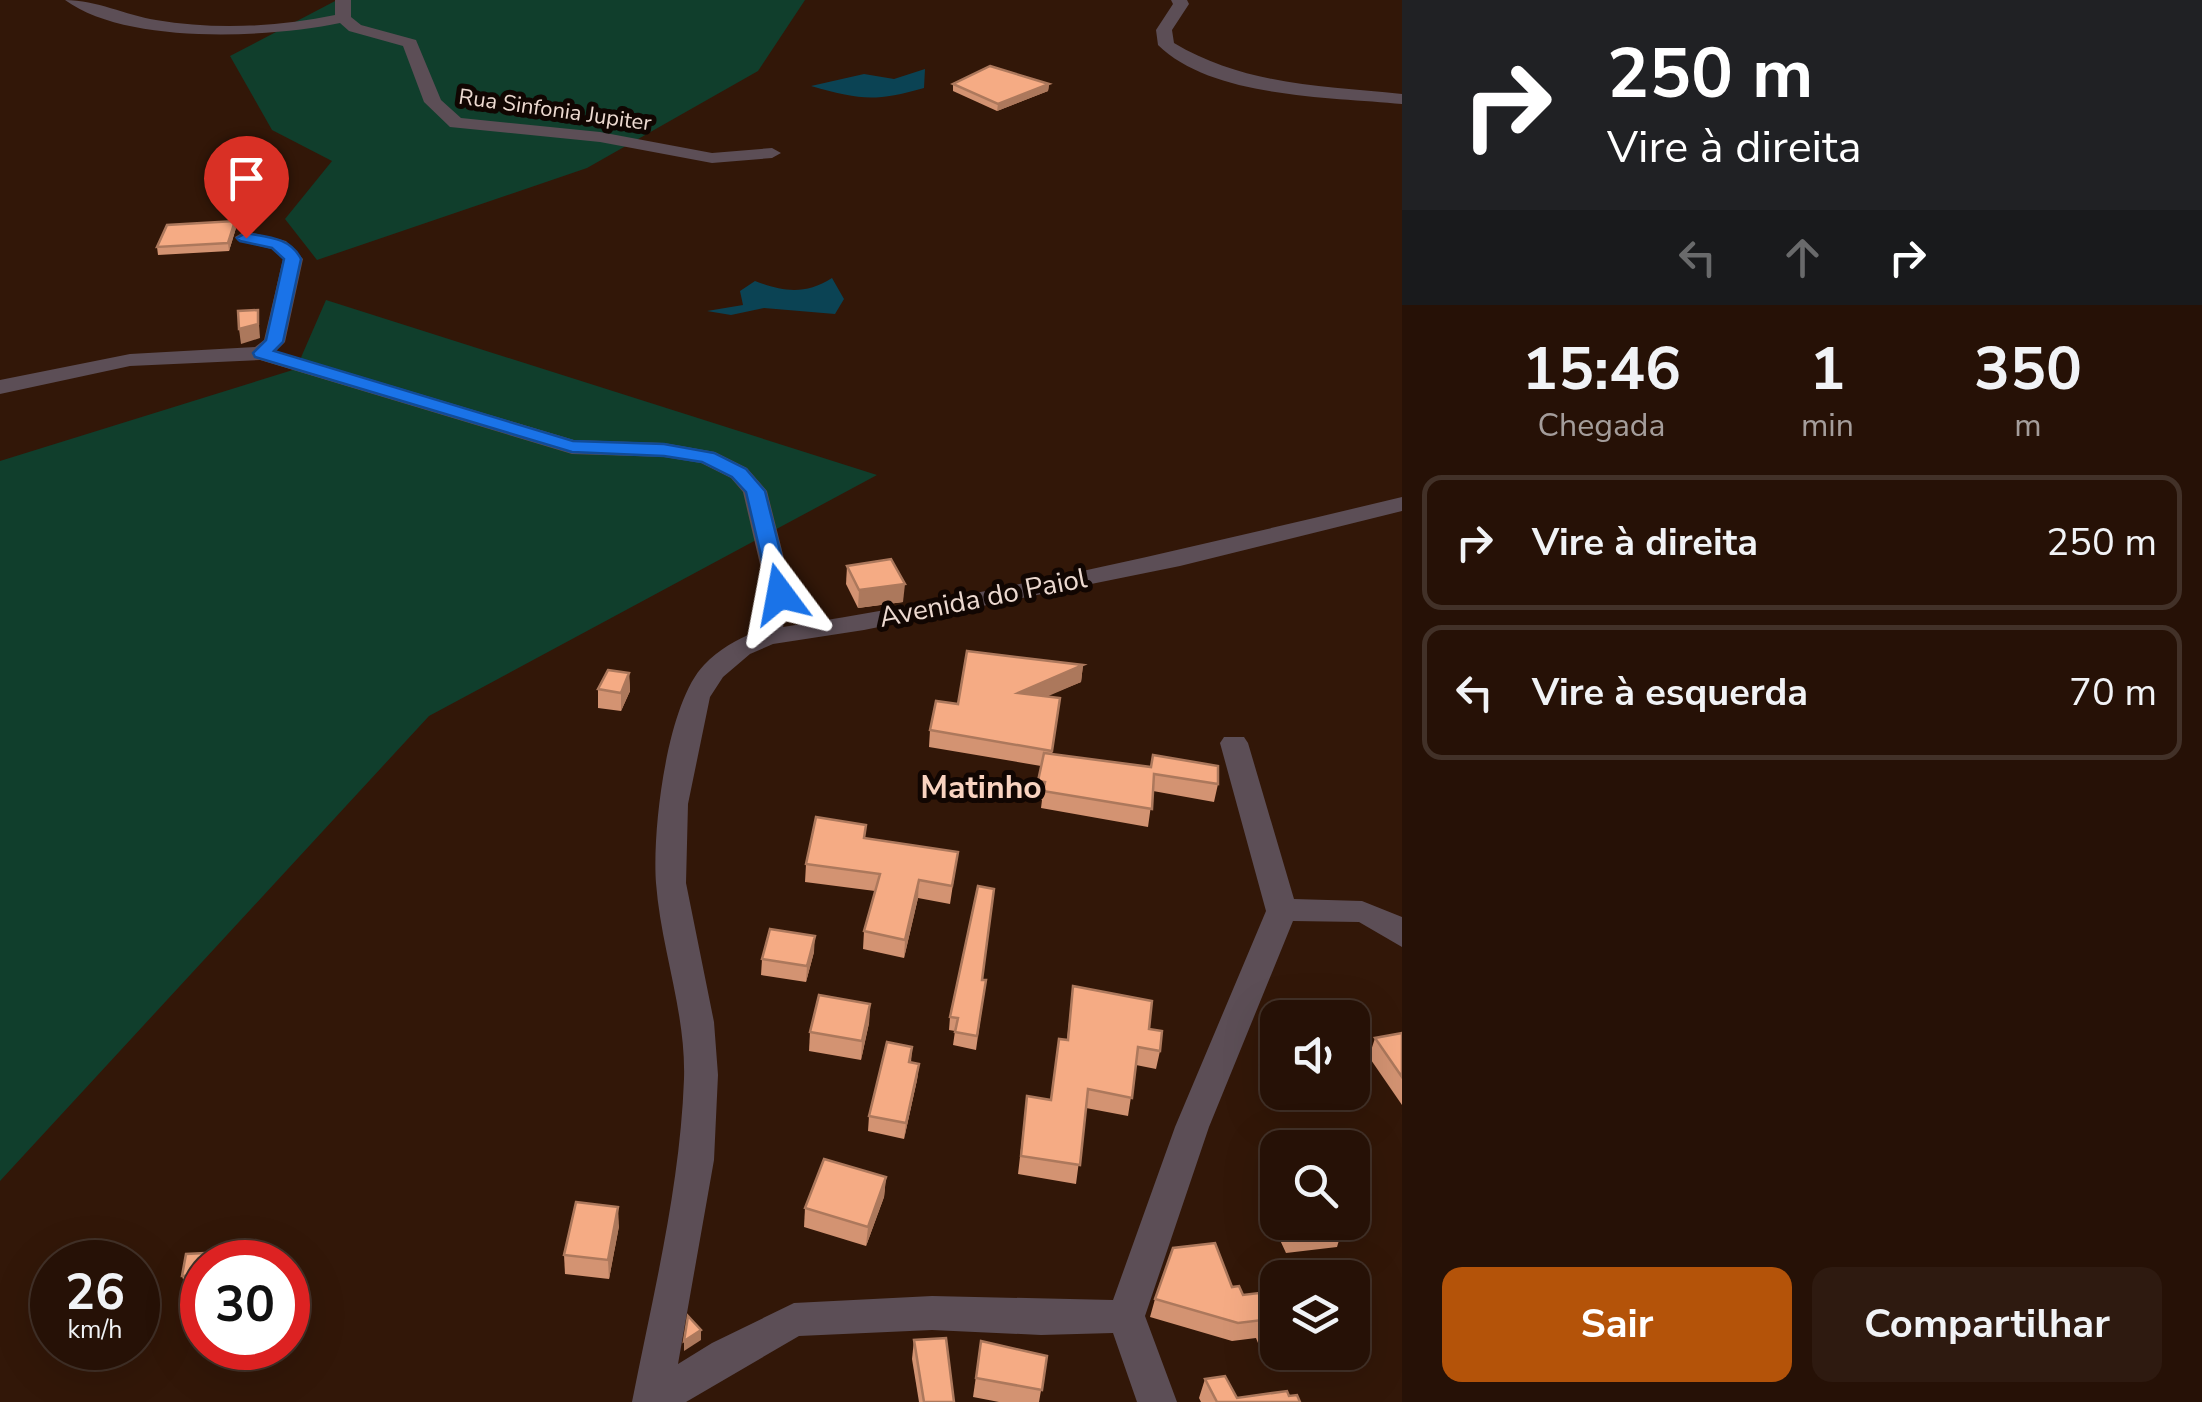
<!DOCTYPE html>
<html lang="pt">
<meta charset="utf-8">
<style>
:root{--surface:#261106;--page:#2e1a10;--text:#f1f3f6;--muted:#a49d9b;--line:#423128;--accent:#b45309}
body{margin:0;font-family:"Nunito Sans",sans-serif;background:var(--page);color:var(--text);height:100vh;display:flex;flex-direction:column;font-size:38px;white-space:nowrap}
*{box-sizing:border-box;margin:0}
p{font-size:32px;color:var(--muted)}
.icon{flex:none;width:55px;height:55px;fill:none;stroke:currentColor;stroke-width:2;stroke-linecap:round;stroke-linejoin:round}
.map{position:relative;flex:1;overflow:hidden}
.drawer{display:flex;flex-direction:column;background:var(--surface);width:800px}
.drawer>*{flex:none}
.top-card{background:#202124;color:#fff;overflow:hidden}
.buttons{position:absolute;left:1260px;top:1000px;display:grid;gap:20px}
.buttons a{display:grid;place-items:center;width:110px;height:110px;border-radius:20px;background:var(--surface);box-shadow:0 10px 40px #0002,0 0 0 2px var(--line);font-size:50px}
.speed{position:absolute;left:30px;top:1240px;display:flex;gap:20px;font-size:50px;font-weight:700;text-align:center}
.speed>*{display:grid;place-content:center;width:130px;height:130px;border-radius:50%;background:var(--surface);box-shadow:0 10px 40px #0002,0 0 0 2px var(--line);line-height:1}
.speed small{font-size:25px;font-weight:400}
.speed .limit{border:15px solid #d22;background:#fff;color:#111}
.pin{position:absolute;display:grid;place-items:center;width:85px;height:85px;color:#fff;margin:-102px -42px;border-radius:50% 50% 50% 0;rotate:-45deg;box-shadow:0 0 10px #0007}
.pin .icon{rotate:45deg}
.me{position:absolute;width:110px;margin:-55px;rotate:347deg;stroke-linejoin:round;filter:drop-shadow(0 0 8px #0008)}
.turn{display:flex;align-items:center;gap:35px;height:210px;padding:0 40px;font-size:45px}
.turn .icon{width:130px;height:130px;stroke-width:2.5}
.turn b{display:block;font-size:70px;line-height:85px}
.lanes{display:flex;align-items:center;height:95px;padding:0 40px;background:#0003;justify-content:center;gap:50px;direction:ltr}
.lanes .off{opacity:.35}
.eta{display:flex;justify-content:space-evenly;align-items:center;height:170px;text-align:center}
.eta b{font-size:60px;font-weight:700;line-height:70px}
.cta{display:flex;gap:20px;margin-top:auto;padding:20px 40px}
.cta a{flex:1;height:115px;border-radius:20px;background:var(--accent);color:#fff;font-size:40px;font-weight:700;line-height:115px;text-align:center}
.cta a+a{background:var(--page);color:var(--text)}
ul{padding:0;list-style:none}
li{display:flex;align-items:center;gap:30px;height:135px;margin:0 20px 15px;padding:0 20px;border:5px solid var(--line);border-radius:20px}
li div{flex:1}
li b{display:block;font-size:38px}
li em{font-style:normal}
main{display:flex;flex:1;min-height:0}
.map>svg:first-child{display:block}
.green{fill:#103e2c}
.water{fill:#0b4354}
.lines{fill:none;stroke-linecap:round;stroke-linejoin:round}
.minor{fill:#5c4e56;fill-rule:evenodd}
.wall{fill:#d39372}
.shaded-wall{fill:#ac785c}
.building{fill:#f5ab84;stroke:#ac785c;stroke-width:2.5}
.route{fill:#1a73e8;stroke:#114b97;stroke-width:2.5}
.labels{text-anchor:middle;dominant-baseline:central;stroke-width:10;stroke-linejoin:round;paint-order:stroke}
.far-street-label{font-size:22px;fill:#ecd9d0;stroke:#110602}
.street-label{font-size:28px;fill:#ecd9d0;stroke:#110602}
.quarter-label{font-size:32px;font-weight:bold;fill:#f9d3c0;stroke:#110602}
</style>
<main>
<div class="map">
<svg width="1402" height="1402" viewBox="0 0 1402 1402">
<rect width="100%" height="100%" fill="#321708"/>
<g class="green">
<polygon points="337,0 805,0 758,71 587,168 317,260 285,219 332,161 272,130 230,56"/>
<polygon points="326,300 877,475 429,716 0,1181 0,461 296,369"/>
</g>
<g class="water">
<path d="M925 69 924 88C874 102 861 100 811 86L864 74 894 79Z"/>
<path d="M832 278 844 299 835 314 764 308 731 315 707 311 743 305 740 291 755 281C784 292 805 295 832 278Z"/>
</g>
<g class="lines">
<g class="minor">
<path d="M65 0C97 0 125 15 156 20 215 30 277 27 335 15V0H351V17L361 25 416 40 441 100 461 118 600 132 712 153 772 148 781 153 772 158 712 163 600 142 450 127 424 102 403 46 349 31 340 23C269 38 126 45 65 0Z"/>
<path d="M1171 0H1187L1189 4 1172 30 1174 43C1244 85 1322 86 1402 94V104C1330 97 1212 98 1158 45L1156 30 1173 4Z"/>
<path d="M245 231 286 241 303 259 285 342 276 351 574 440 664 443 715 452 747 468 767 491 793 594 783 627C992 595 1197 546 1402 497V511L1180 566 864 630 773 644 750 654 723 677 710 697 688 804 686 883 714 1022 718 1075 714 1160 678 1364 712 1343 794 1303 932 1296 1113 1300 1175 1127 1266 911 1220 743 1224 737H1244L1248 743 1294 899 1362 901 1402 917V947L1359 922 1293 921 1209 1127 1145 1316 1177 1402H1137L1113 1333 1041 1335 932 1330 799 1336 686 1402H632C653 1295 680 1188 684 1079 686 1012 661 949 656 883 652 830 667 703 704 665 719 649 736 640 755 632L767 594 743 492 731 478 701 463 664 457 572 454 260 360 130 366 0 394V380L130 354 255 347 264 340 283 259 272 249 238 241 235 237Z"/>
</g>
</g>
<g class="wall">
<polygon points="953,84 1049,84 1048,91 997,111 953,91"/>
<polygon points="236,228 229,251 158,255 157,247"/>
<polygon points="847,566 903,602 858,608 846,584"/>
<polygon points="1083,665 1081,682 1046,696 1060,698 1052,754 1218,784 1214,802 1153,791 1148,827 1041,808 1042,800 1035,798 1041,766 929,747 930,730 958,704"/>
<polygon points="629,673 630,691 621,711 598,708 598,689"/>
<polygon points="865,838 958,852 950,904 918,898 904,958 863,949 864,931 875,891 805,882 806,864"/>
<polygon points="814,952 806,982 761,975 762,959"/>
<polygon points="982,980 986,980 976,1050 953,1045 955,1031 949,1030 950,1017"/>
<polygon points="1073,986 1149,1029 1160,1051 1156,1069 1136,1065 1128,1116 1086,1108 1076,1184 1018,1174 1027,1096 1050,1100 1067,1040"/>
<polygon points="870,1004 869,1023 861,1060 809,1051 810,1032"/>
<polygon points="1402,1033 1402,1105 1369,1057 1375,1038"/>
<polygon points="912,1047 911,1063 919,1064 917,1080 904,1139 868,1131 869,1116"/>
<polygon points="886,1177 884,1197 866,1246 804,1227 805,1208"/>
<polygon points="1278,1214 1278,1222 1341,1222 1343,1227 1337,1247 1286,1253 1274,1227"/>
<polygon points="619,1226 609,1279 565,1274 564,1255"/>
<polygon points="225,1252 227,1262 202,1262 202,1285 185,1286 182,1276 186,1254"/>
<polygon points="1232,1287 1243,1295 1263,1301 1278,1299 1278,1341 1258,1343 1256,1338 1232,1341 1150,1317 1155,1299"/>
<polygon points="914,1340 954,1402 919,1402 912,1359"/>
<polygon points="981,1341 1047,1356 1039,1402 999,1402 973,1397"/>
<polygon points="1205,1379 1237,1398 1289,1396 1300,1402 1201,1402 1199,1398"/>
</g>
<g class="shaded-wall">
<polygon points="1049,84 1048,91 997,111 998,104"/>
<polygon points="235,221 236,228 229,251 228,243"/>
<polygon points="258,310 260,338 241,344 239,329"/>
<polygon points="905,584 903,602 858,608 859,590"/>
<polygon points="1083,665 1081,682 1016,710 1018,693"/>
<polygon points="629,673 630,691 621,711 621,693"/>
<polygon points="919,880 918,898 904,958 905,940"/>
<polygon points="815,936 814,952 806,982 807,966"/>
<polygon points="870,1004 869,1023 861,1060 862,1041"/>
<polygon points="919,1064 917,1080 904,1139 906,1123"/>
<polygon points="886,1177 884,1197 866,1246 868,1227"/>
<polygon points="618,1207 619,1226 609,1279 608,1260"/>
<polygon points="701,1330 701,1340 684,1351 684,1341"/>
</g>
<g class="building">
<polygon points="990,66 1049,84 998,104 953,84"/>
<polygon points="235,221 228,243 157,247 167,225"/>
<polygon points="258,310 258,324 239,329 238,311"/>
<polygon points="891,559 905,584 859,590 847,566"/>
<polygon points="967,651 1083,665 1018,693 1060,698 1052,751 930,730 936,701 958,704"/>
<polygon points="608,670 629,673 621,693 598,689"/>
<polygon points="1044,753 1151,767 1153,755 1218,766 1218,784 1154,774 1152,809 1043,791 1045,782 1038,781"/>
<polygon points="816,817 866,825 864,838 958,852 952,886 919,880 905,940 864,931 880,874 806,864"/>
<polygon points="978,886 994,889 982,980 986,980 977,1036 955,1032 958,1018 950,1017"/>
<polygon points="770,929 815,936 807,966 762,959"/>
<polygon points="1073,986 1152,1001 1149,1029 1162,1031 1160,1051 1138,1047 1132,1098 1088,1089 1080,1165 1021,1156 1027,1096 1051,1100 1059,1039 1068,1040"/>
<polygon points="819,995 870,1004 862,1041 810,1032"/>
<polygon points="1402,1033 1402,1077 1375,1038"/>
<polygon points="887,1042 912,1047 909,1062 919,1064 906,1123 869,1116"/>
<polygon points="824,1159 886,1177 868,1227 805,1208"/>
<polygon points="576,1202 618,1207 608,1260 564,1255"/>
<polygon points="1286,1222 1341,1222 1343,1227 1292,1234"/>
<polygon points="1215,1243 1232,1287 1239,1286 1243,1295 1259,1293 1263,1301 1278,1299 1278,1323 1264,1324 1262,1320 1238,1323 1155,1299 1173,1248"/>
<polygon points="225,1252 223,1262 202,1262 202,1275 182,1276 186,1254"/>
<polygon points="688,1316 701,1330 684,1341"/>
<polygon points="946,1338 954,1402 924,1402 914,1340"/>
<polygon points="981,1341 1047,1356 1042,1390 976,1378"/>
<polygon points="1225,1376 1237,1398 1287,1391 1289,1396 1297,1395 1300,1402 1217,1402 1205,1379"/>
</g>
<path class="route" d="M246 233C267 237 290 237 301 259L283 342 274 351 573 441 664 444 714 453 746 469 765 491 791 594 780 601 770 594 746 492 732 477 702 462 664 456 572 452 255 357 253 353 266 340 284 259 272 248 240 241 237 238Z"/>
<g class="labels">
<g class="far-street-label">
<text transform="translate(555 110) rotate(8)">Rua Sinfonia Jupiter</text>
</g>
<g class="street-label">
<text transform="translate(983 598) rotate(-11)">Avenida do Paiol</text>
</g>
<g class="quarter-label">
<text x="981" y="787">Matinho</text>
</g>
</g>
</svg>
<div class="buttons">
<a><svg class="icon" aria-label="sound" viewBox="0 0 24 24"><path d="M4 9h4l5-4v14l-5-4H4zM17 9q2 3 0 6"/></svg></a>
<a><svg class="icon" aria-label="search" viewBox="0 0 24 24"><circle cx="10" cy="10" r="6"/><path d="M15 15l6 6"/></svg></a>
<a><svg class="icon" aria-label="layers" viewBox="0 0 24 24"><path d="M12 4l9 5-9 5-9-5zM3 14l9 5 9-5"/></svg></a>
</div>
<div class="speed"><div>26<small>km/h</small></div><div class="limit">30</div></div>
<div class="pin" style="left:246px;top:238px;background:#d93025"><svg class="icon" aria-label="arrive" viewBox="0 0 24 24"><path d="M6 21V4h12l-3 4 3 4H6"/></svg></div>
<svg class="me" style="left:780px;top:594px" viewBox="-20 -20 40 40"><path d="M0-17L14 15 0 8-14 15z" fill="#1a73e8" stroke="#fff" stroke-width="4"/></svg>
</div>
<section class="drawer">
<div class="top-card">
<div class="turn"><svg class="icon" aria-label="right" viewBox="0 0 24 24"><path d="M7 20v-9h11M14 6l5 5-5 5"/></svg><div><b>250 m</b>Vire à direita</div></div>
<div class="lanes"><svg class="icon off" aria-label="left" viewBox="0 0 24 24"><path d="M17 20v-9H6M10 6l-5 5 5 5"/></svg><svg class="icon off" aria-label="ahead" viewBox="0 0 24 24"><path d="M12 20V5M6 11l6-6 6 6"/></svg><svg class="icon" aria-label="right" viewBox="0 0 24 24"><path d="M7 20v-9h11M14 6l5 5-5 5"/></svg></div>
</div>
<div class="eta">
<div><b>15:46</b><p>Chegada</p></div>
<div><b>1</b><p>min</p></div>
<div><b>350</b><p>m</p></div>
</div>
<ul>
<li><svg class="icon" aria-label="right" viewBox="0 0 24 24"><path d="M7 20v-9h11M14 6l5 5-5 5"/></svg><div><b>Vire à direita</b></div><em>250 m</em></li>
<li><svg class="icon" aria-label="left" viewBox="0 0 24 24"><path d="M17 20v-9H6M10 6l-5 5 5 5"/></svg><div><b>Vire à esquerda</b></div><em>70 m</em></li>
</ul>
<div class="cta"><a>Sair</a><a>Compartilhar</a></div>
</section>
</main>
